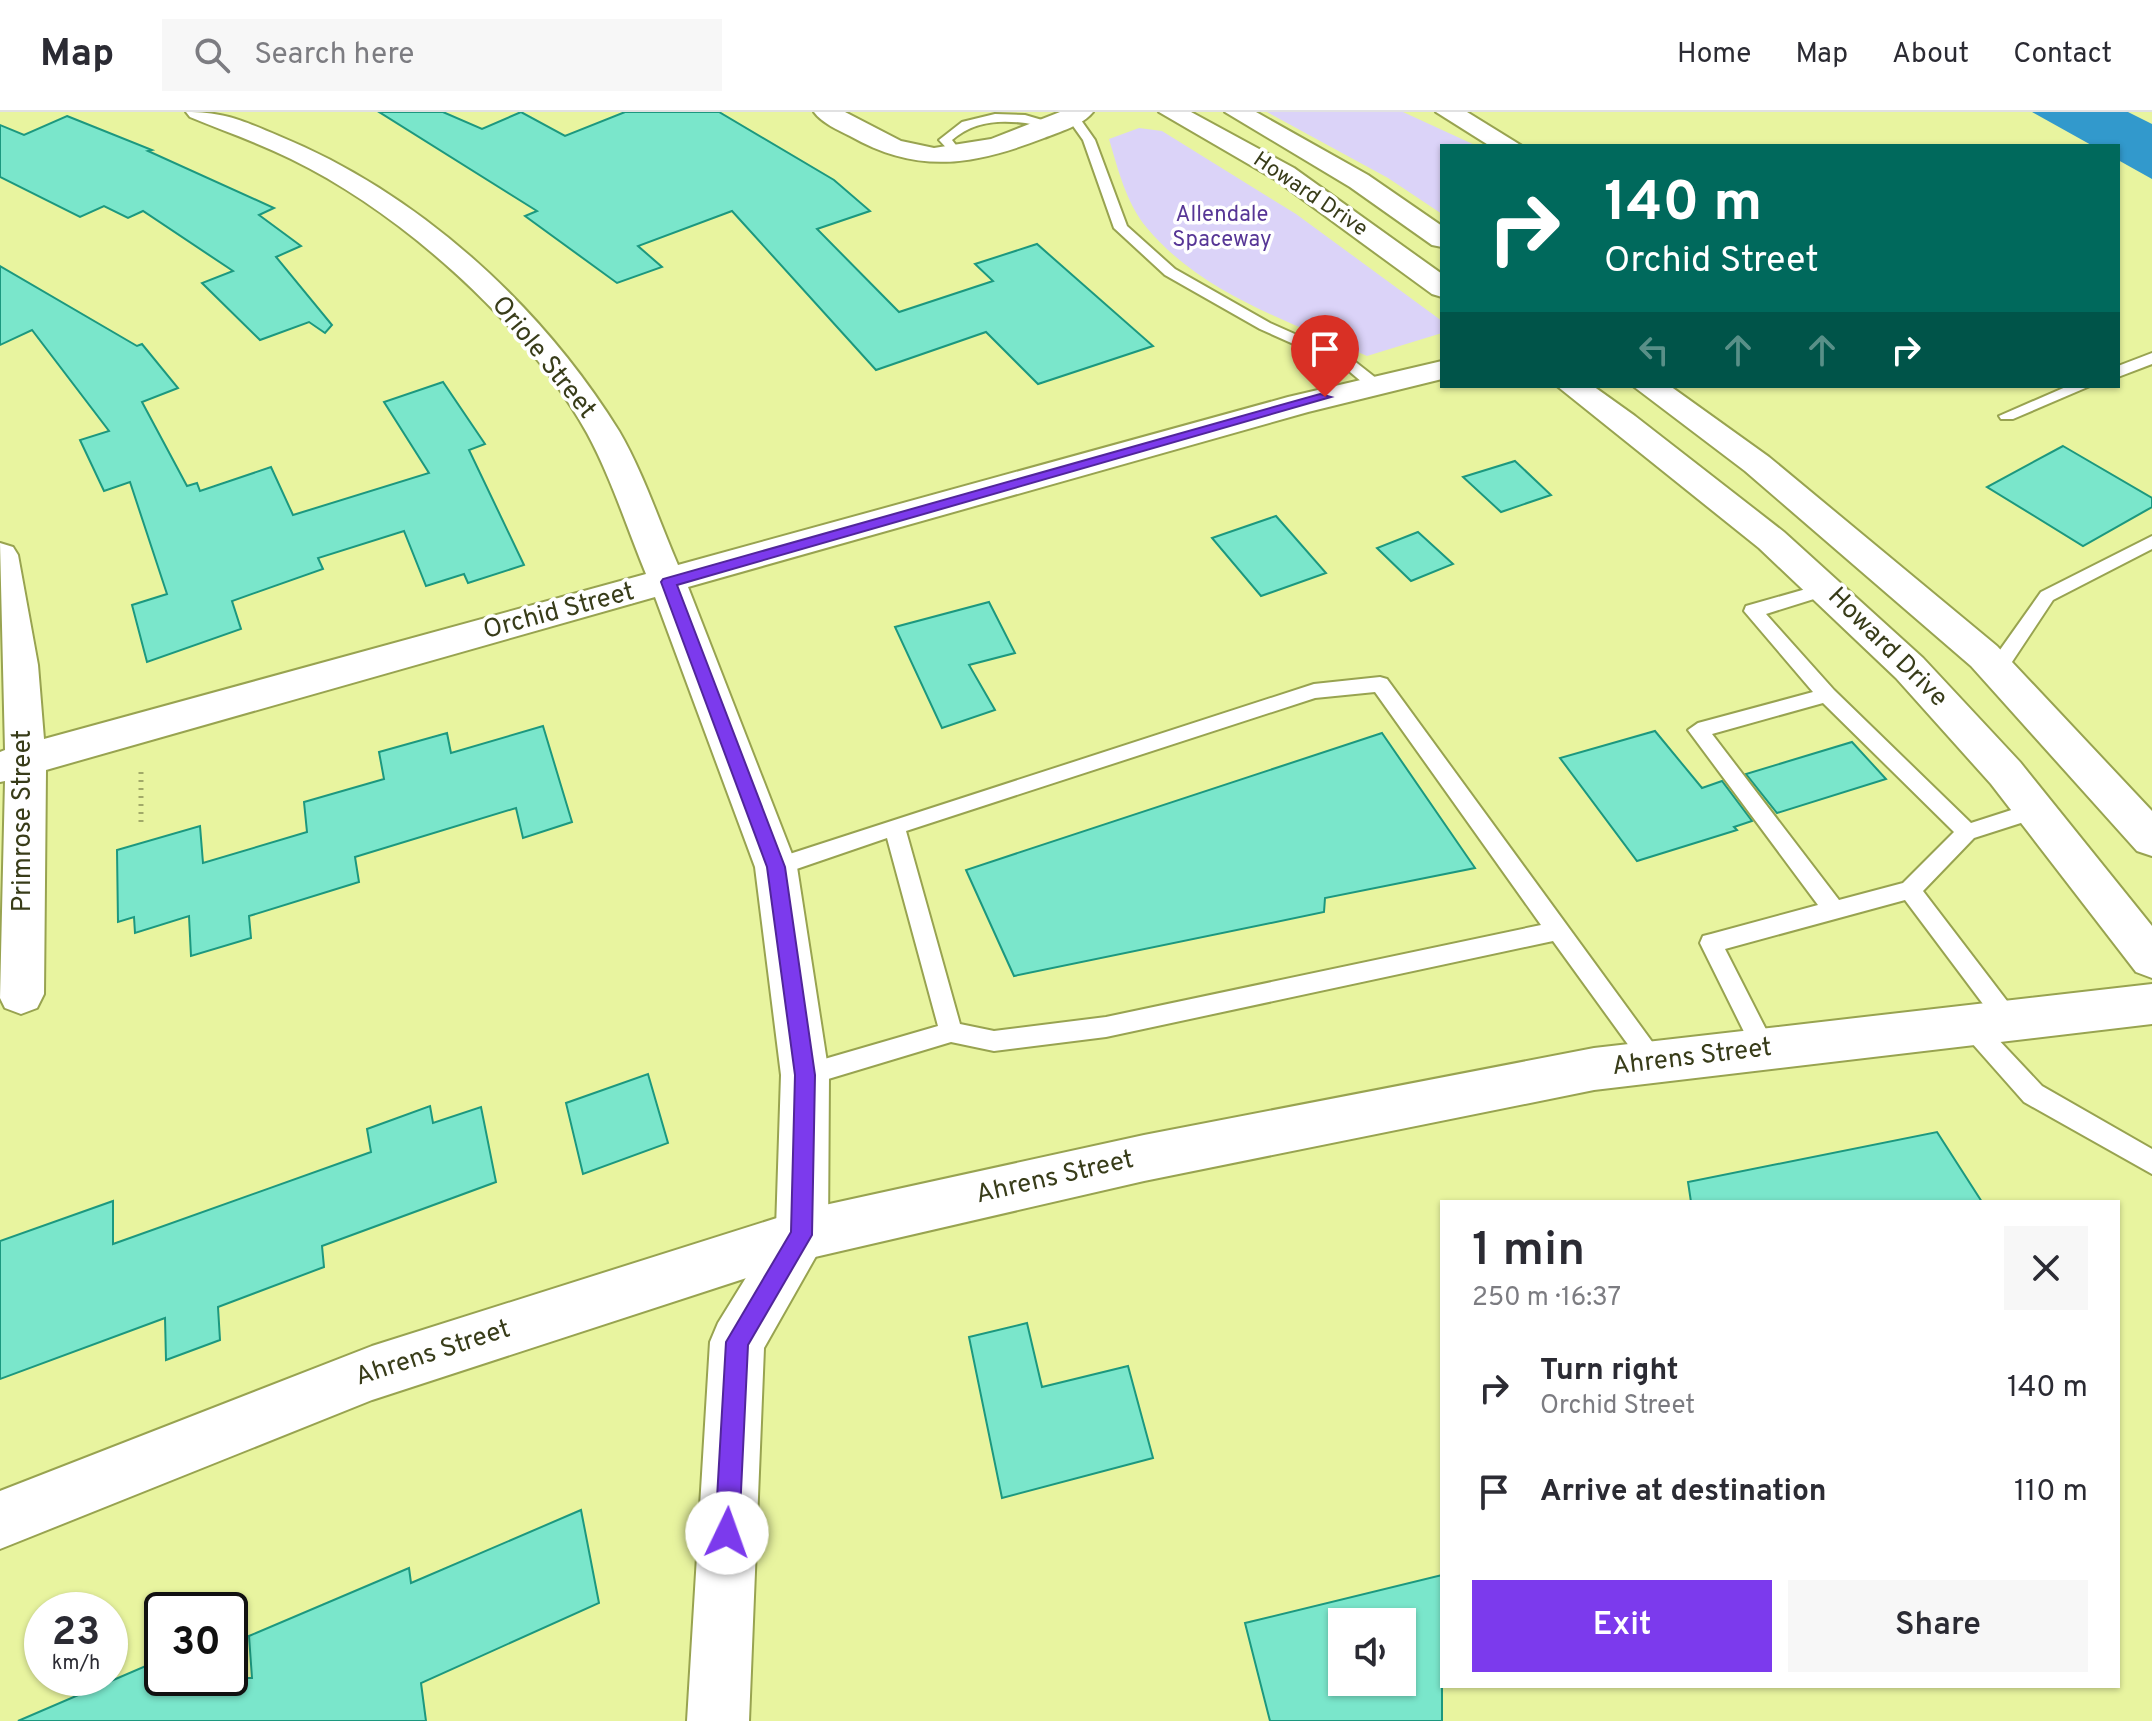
<!DOCTYPE html>
<meta charset="utf-8">
<style>
:root{--surface:#fff;--page:#f7f7f7;--text:#2b2b33;--muted:#7c7c81;--line:#e1e1e2;--accent:#7c3aed}
body{margin:0;font-family:Overpass,sans-serif;background:var(--page);color:var(--text);height:100vh;display:flex;flex-direction:column;font-size:30px;white-space:nowrap}
*{box-sizing:border-box;margin:0}
p{font-size:26px;color:var(--muted)}
.icon{flex:none;width:44px;height:44px;fill:none;stroke:currentColor;stroke-width:2;stroke-linecap:round;stroke-linejoin:round}
.map{position:relative;flex:1;overflow:hidden}
.side{position:absolute;left:1440px;top:1088px;width:680px;height:488px;display:flex;flex-direction:column;background:var(--surface);border-radius:0px;box-shadow:0 2px 6px #0004}
.side>*{flex:none}
.top-card{position:absolute;left:1440px;top:32px;width:680px;height:244px;border-radius:0px;box-shadow:0 2px 6px #0004;background:#00695c;color:#fff;overflow:hidden}
.tools{position:absolute;left:1328px;top:1496px;display:grid;gap:16px}
.tools a{display:grid;place-items:center;width:88px;height:88px;border-radius:0px;background:var(--surface);box-shadow:0 2px 6px #0004;font-size:40px}
.speed{position:absolute;left:24px;top:1480px;display:flex;gap:16px;font-size:40px;font-weight:700;text-align:center}
.speed>*{display:grid;place-content:center;width:104px;height:104px;border-radius:50%;background:var(--surface);box-shadow:0 2px 6px #0004;line-height:1}
.speed small{font-size:20px;font-weight:400}
.speed .limit{border:4px solid #111;border-radius:12px;background:#fff;color:#111}
.pin{position:absolute;display:grid;place-items:center;width:68px;height:68px;color:#fff;margin:-82px -34px;border-radius:50% 50% 50% 0;rotate:-45deg;box-shadow:0 0 8px #0007}
.pin .icon{rotate:45deg}
.me{position:absolute;width:88px;margin:-44px;rotate:3deg;stroke-linejoin:round;filter:drop-shadow(0 0 6px #0008)}
.turn{display:flex;align-items:center;gap:28px;height:168px;padding:0 32px;font-size:36px}
.turn .icon{width:104px;height:104px;stroke-width:2.5}
.turn b{display:block;font-size:56px;line-height:68px}
.lanes{display:flex;align-items:center;height:76px;padding:0 32px;background:#0003;justify-content:center;gap:40px;direction:ltr}
.lanes .off{opacity:.35}
.round{display:grid;place-items:center;flex:none;width:84px;height:84px;border-radius:0px;background:var(--page)}
.overview{display:flex;align-items:center;justify-content:space-between;height:136px;padding:0 32px}
h1{font-size:48px;font-weight:600;line-height:60px}
.button{display:flex;gap:16px;margin-top:auto;padding:16px 32px}
.button a{flex:1;height:92px;border-radius:0px;background:var(--accent);color:#fff;font-size:32px;font-weight:600;line-height:92px;text-align:center}
.button a+a{background:var(--page);color:var(--text)}
ul{padding:0;list-style:none}
li{display:flex;align-items:center;gap:24px;height:104px;padding:0 32px}
li div{flex:1}
li b{display:block;font-size:30px}
li em{font-style:normal}
header{display:flex;align-items:center;gap:48px;box-sizing:border-box;height:112px;padding:0 40px;background:var(--surface);border-bottom:2px solid var(--line)}
header strong{font-size:38px}
nav{display:flex;gap:44px;margin-inline-start:auto;font-size:28px}
.search{width:560px;height:72px;background:var(--page);display:flex;align-items:center;gap:20px;box-sizing:border-box;padding:0 28px;border-radius:0px;color:var(--muted);font-size:30px}
.map>svg:first-child{display:block}
.green{fill:#dbd3f8}
.water{fill:#3299cc}
.building{fill:#7ae6cb;stroke:#1c987f;stroke-width:2;fill-rule:evenodd}
.lines{fill:none;stroke-linecap:round;stroke-linejoin:round}
.service-casing{stroke:#98a350;stroke-width:4}
.minor-casing{stroke:#98a350;stroke-width:4}
.tertiary-casing{stroke:#98a350;stroke-width:4}
.secondary-casing{stroke:#98a350;stroke-width:4}
.path{stroke:#a1a969;stroke-width:5;stroke-dasharray:2 6;stroke-linecap:butt}
.service{fill:#fff;fill-rule:evenodd}
.minor{fill:#fff;fill-rule:evenodd}
.tertiary{fill:#fff;fill-rule:evenodd}
.secondary{fill:#fff;fill-rule:evenodd}
.route{fill:#7c3aed;stroke:#51269a;stroke-width:2}
.labels{text-anchor:middle;dominant-baseline:central;stroke-width:7;stroke-linejoin:round;paint-order:stroke}
.far-street-label{font-size:22px;fill:#383c19;stroke:#fff}
.far-park-label{font-size:22px;fill:#573696;stroke:#fff}
.street-label{font-size:26px;fill:#383c19;stroke:#fff}
</style>
<header>
<strong>Map</strong>
<div class="search"><svg class="icon" aria-label="search" viewBox="0 0 24 24"><circle cx="10" cy="10" r="6"/><path d="M15 15l6 6"/></svg>Search here</div>
<nav><a>Home</a><a>Map</a><a>About</a><a>Contact</a></nav>
</header>
<div class="map">
<svg width="2152" height="1609" viewBox="0 0 2152 1609">
<rect width="100%" height="100%" fill="#e8f49f"/>
<g class="green">
<polygon points="1267,0 1403,0 1477,34 1442,34 1442,102 1388,66"/>
<path d="M1139 16 1162 19 1296 102 1442 209V221L1367 244C1291 210 1202 182 1147 116 1126 91 1118 57 1109 27Z"/>
</g>
<polygon class="water" points="2032,0 2128,0 2152,12 2152,67 2118,48 2118,34 2093,34"/>
<g class="building">
<polygon points="379,0 443,0 482,17 521,0 565,24 625,0 719,0 834,68 870,99 817,117 899,200 993,169 975,152 1037,132 1153,234 1038,272 986,220 876,258 732,99 638,134 662,155 617,171 525,104 537,99"/>
<polygon points="67,4 152,38 148,39 274,96 259,103 301,134 276,145 332,213 325,221 309,210 260,228 202,171 233,159 143,99 128,106 104,94 80,105 0,65 0,13 24,23"/>
<polygon points="0,154 137,234 142,232 178,276 142,290 187,374 197,371 200,379 271,355 293,403 429,361 384,290 443,270 485,332 469,338 524,453 468,471 464,462 426,474 404,419 318,446 323,457 232,489 241,517 147,550 132,493 167,482 130,370 104,379 80,328 109,319 32,218 0,233"/>
<polygon points="2063,334 2152,386 2152,395 2083,434 1987,375"/>
<polygon points="1515,349 1551,383 1501,400 1463,365"/>
<polygon points="1276,404 1326,461 1261,484 1212,426"/>
<polygon points="1418,420 1453,452 1411,469 1377,436"/>
<polygon points="989,490 1015,541 969,553 995,598 942,616 895,515"/>
<polygon points="543,614 572,710 523,726 516,696 355,745 359,770 249,804 251,826 191,844 189,804 135,821 134,805 118,810 117,738 200,714 203,751 307,720 304,690 384,667 379,640 447,621 451,641"/>
<polygon points="1655,619 1702,676 1722,669 1752,709 1734,715 1737,718 1637,749 1560,646"/>
<polygon points="1382,621 1475,756 1325,786 1324,800 1014,864 966,758"/>
<polygon points="1852,630 1886,667 1777,701 1746,662"/>
<polygon points="648,962 668,1031 583,1062 566,991"/>
<polygon points="430,994 433,1011 481,995 496,1070 322,1134 324,1155 218,1195 220,1228 166,1248 165,1206 0,1267 0,1129 113,1089 113,1132 371,1040 367,1017"/>
<polygon points="1937,1020 1982,1090 1691,1090 1688,1070"/>
<polygon points="1027,1211 1042,1275 1128,1254 1153,1346 1002,1386 969,1225"/>
<polygon points="581,1398 599,1491 421,1571 426,1609 18,1609 162,1547 162,1566 252,1566 249,1524 409,1456 411,1471"/>
<path d="M1442 1463V1609H1270L1245 1511ZM1342 1510H1402V1570H1342Z"/>
</g>
<g class="lines">
<g class="service-casing">
<g id="service">
<polygon points="1068,1 1076,1 1095,28 1127,114 1175,157 1270,211 1353,248 1381,270 1381,276 1369,276 1343,254 1260,217 1165,163 1114,116 1083,28 1066,4"/>
<path d="M995 2 1025 3 1059 13 1053 17C1019 8 980 3 952 28L962 41 955 45 939 28 962 10Z"/>
<polygon points="2152,241 2152,252 2118,265 2118,254"/>
<polygon points="2068,274 2090,274 2013,307 2001,307 1999,304"/>
<polygon points="2152,424 2152,437 2053,488 2004,562 1990,562 1987,557 1990,552 2041,480"/>
<path d="M1827 471 1836 477 1833 481 1766 502 1834 578 1971 711 2036 690 2046 698 2043 704 1974 726 1923 779 2017 902 2021 909 2017 916 2009 919 2001 916 1905 788 1725 837 1776 937 1772 944 1764 947 1756 944 1700 831 1703 824 1711 822 1818 793 1688 618 1698 611 1813 580 1744 499 1746 494ZM1823 591 1954 720 1903 771 1839 788 1712 622Z"/>
<path d="M1380 565 1387 567 1661 942 1665 949 1661 956 1653 960 1645 956 1553 829 1106 925 994 939 951 930 805 974 797 971 793 963 797 955 938 914 887 726 776 764 768 761 765 755 768 749 1314 572ZM1375 580 1541 813 1106 905 994 919 960 912 906 719 1315 586Z"/>
<polygon points="1971,904 1979,907 2042,974 2152,1037 2152,1062 2024,990 1963,921 1959,914 1963,907"/>
</g>
</g>
<g class="minor-casing">
<g id="minor">
<path d="M186 0C226 0 243 9 279 24 418 81 540 192 619 319 643 360 659 409 678 453L1288 285 1442 249V267L1308 300 688 475 797 755 829 963 828 1123 764 1236 749 1609H687L710 1230 718 1211 776 1117 781 963 755 755 655 485 46 658 44 882 37 896 21 902 5 896 0 886 5 669 0 670V640L5 638 0 431 13 435 18 443 38 553 44 627 646 462C627 416 611 365 587 321 527 213 402 101 291 47 259 31 224 19 190 5Z"/>
<path d="M814 0H845L901 29 934 36 991 27 1060 0H1093C1083 13 1059 20 1044 26 974 53 918 63 850 24 838 18 822 11 814 0Z"/>
<polygon points="1436,0 1467,0 1522,34 1490,34"/>
</g>
</g>
<g class="tertiary-casing">
<polygon id="tertiary" points="2152,872 2152,912 1594,978 1144,1069 802,1148 372,1288 0,1437 0,1379 372,1234 802,1098 1144,1023 1594,936"/>
</g>
<g class="secondary-casing">
<g id="secondary">
<polygon points="1159,0 1191,0 1294,56 1442,162 1442,185 1432,182 1276,68"/>
<polygon points="1225,0 1256,0 1368,63 1442,114 1442,135 1432,133 1350,75"/>
<polygon points="1557,274 1593,274 1635,304 1784,420 1923,546 2020,650 2152,814 2152,866 2136,860 1991,672 1896,566 1759,436"/>
<polygon points="1633,274 1670,274 1769,345 1997,534 2152,699 2152,744 2137,739 1971,554 1745,359"/>
</g>
</g>
<polyline class="path" points="141,660 141,711"/>
<use href="#service" class="service"/>
<use href="#minor" class="minor"/>
<use href="#tertiary" class="tertiary"/>
<use href="#secondary" class="secondary"/>
</g>
<polygon class="route" points="1320,282 1331,285 677,473 785,755 815,963 812,1123 748,1233 739,1421 735,1430 727,1433 718,1430 715,1421 726,1230 791,1120 795,963 767,755 661,470 663,467"/>
<g class="labels">
<g class="far-street-label">
<text transform="translate(1310 83) rotate(34)">Howard Drive</text>
</g>
<g class="far-park-label">
<text x="1222" y="103">Allendale<tspan x="1222" dy="25">Spaceway</tspan></text>
</g>
<g class="street-label">
<text transform="translate(543 246) rotate(51)">Oriole Street</text>
<text transform="translate(559 500) rotate(-15)">Orchid Street</text>
<text transform="translate(1887 536) rotate(45)">Howard Drive</text>
<text transform="translate(23 709) rotate(-90)">Primrose Street</text>
<text transform="translate(1692 946) rotate(-7)">Ahrens Street</text>
<text transform="translate(1055 1066) rotate(-13)">Ahrens Street</text>
<text transform="translate(433 1242) rotate(-18)">Ahrens Street</text>
</g>
</g>
</svg>
<div class="tools">
<a><svg class="icon" aria-label="sound" viewBox="0 0 24 24"><path d="M4 9h4l5-4v14l-5-4H4zM17 9q2 3 0 6"/></svg></a>
</div>
<div class="speed"><div>23<small>km/h</small></div><div class="limit">30</div></div>
<div class="pin" style="left:1325px;top:285px;background:#d93025"><svg class="icon" aria-label="arrive" viewBox="0 0 24 24"><path d="M6 21V4h12l-3 4 3 4H6"/></svg></div>
<svg class="me" style="left:727px;top:1421px" viewBox="-20 -20 40 40"><circle r="19" fill="#fff"/><path d="M0-13L10 11 0 6-10 11z" fill="#7c3aed"/></svg>
<div class="top-card">
<div class="turn"><svg class="icon" aria-label="right" viewBox="0 0 24 24"><path d="M7 20v-9h11M14 6l5 5-5 5"/></svg><div><b>140 m</b>Orchid Street</div></div>
<div class="lanes"><svg class="icon off" aria-label="left" viewBox="0 0 24 24"><path d="M17 20v-9H6M10 6l-5 5 5 5"/></svg><svg class="icon off" aria-label="ahead" viewBox="0 0 24 24"><path d="M12 20V5M6 11l6-6 6 6"/></svg><svg class="icon off" aria-label="ahead" viewBox="0 0 24 24"><path d="M12 20V5M6 11l6-6 6 6"/></svg><svg class="icon" aria-label="right" viewBox="0 0 24 24"><path d="M7 20v-9h11M14 6l5 5-5 5"/></svg></div>
</div>
<section class="side">
<div class="overview"><div><h1>1 min</h1><p>250 m · 16:37</p></div><a class="round"><svg class="icon" aria-label="close" viewBox="0 0 24 24"><path d="M6 6l12 12M18 6L6 18"/></svg></a></div>
<ul>
<li><svg class="icon" aria-label="right" viewBox="0 0 24 24"><path d="M7 20v-9h11M14 6l5 5-5 5"/></svg><div><b>Turn right</b><p>Orchid Street</p></div><em>140 m</em></li>
<li><svg class="icon" aria-label="arrive" viewBox="0 0 24 24"><path d="M6 21V4h12l-3 4 3 4H6"/></svg><div><b>Arrive at destination</b></div><em>110 m</em></li>
</ul>
<div class="button"><a>Exit</a><a>Share</a></div>
</section>
</div>
